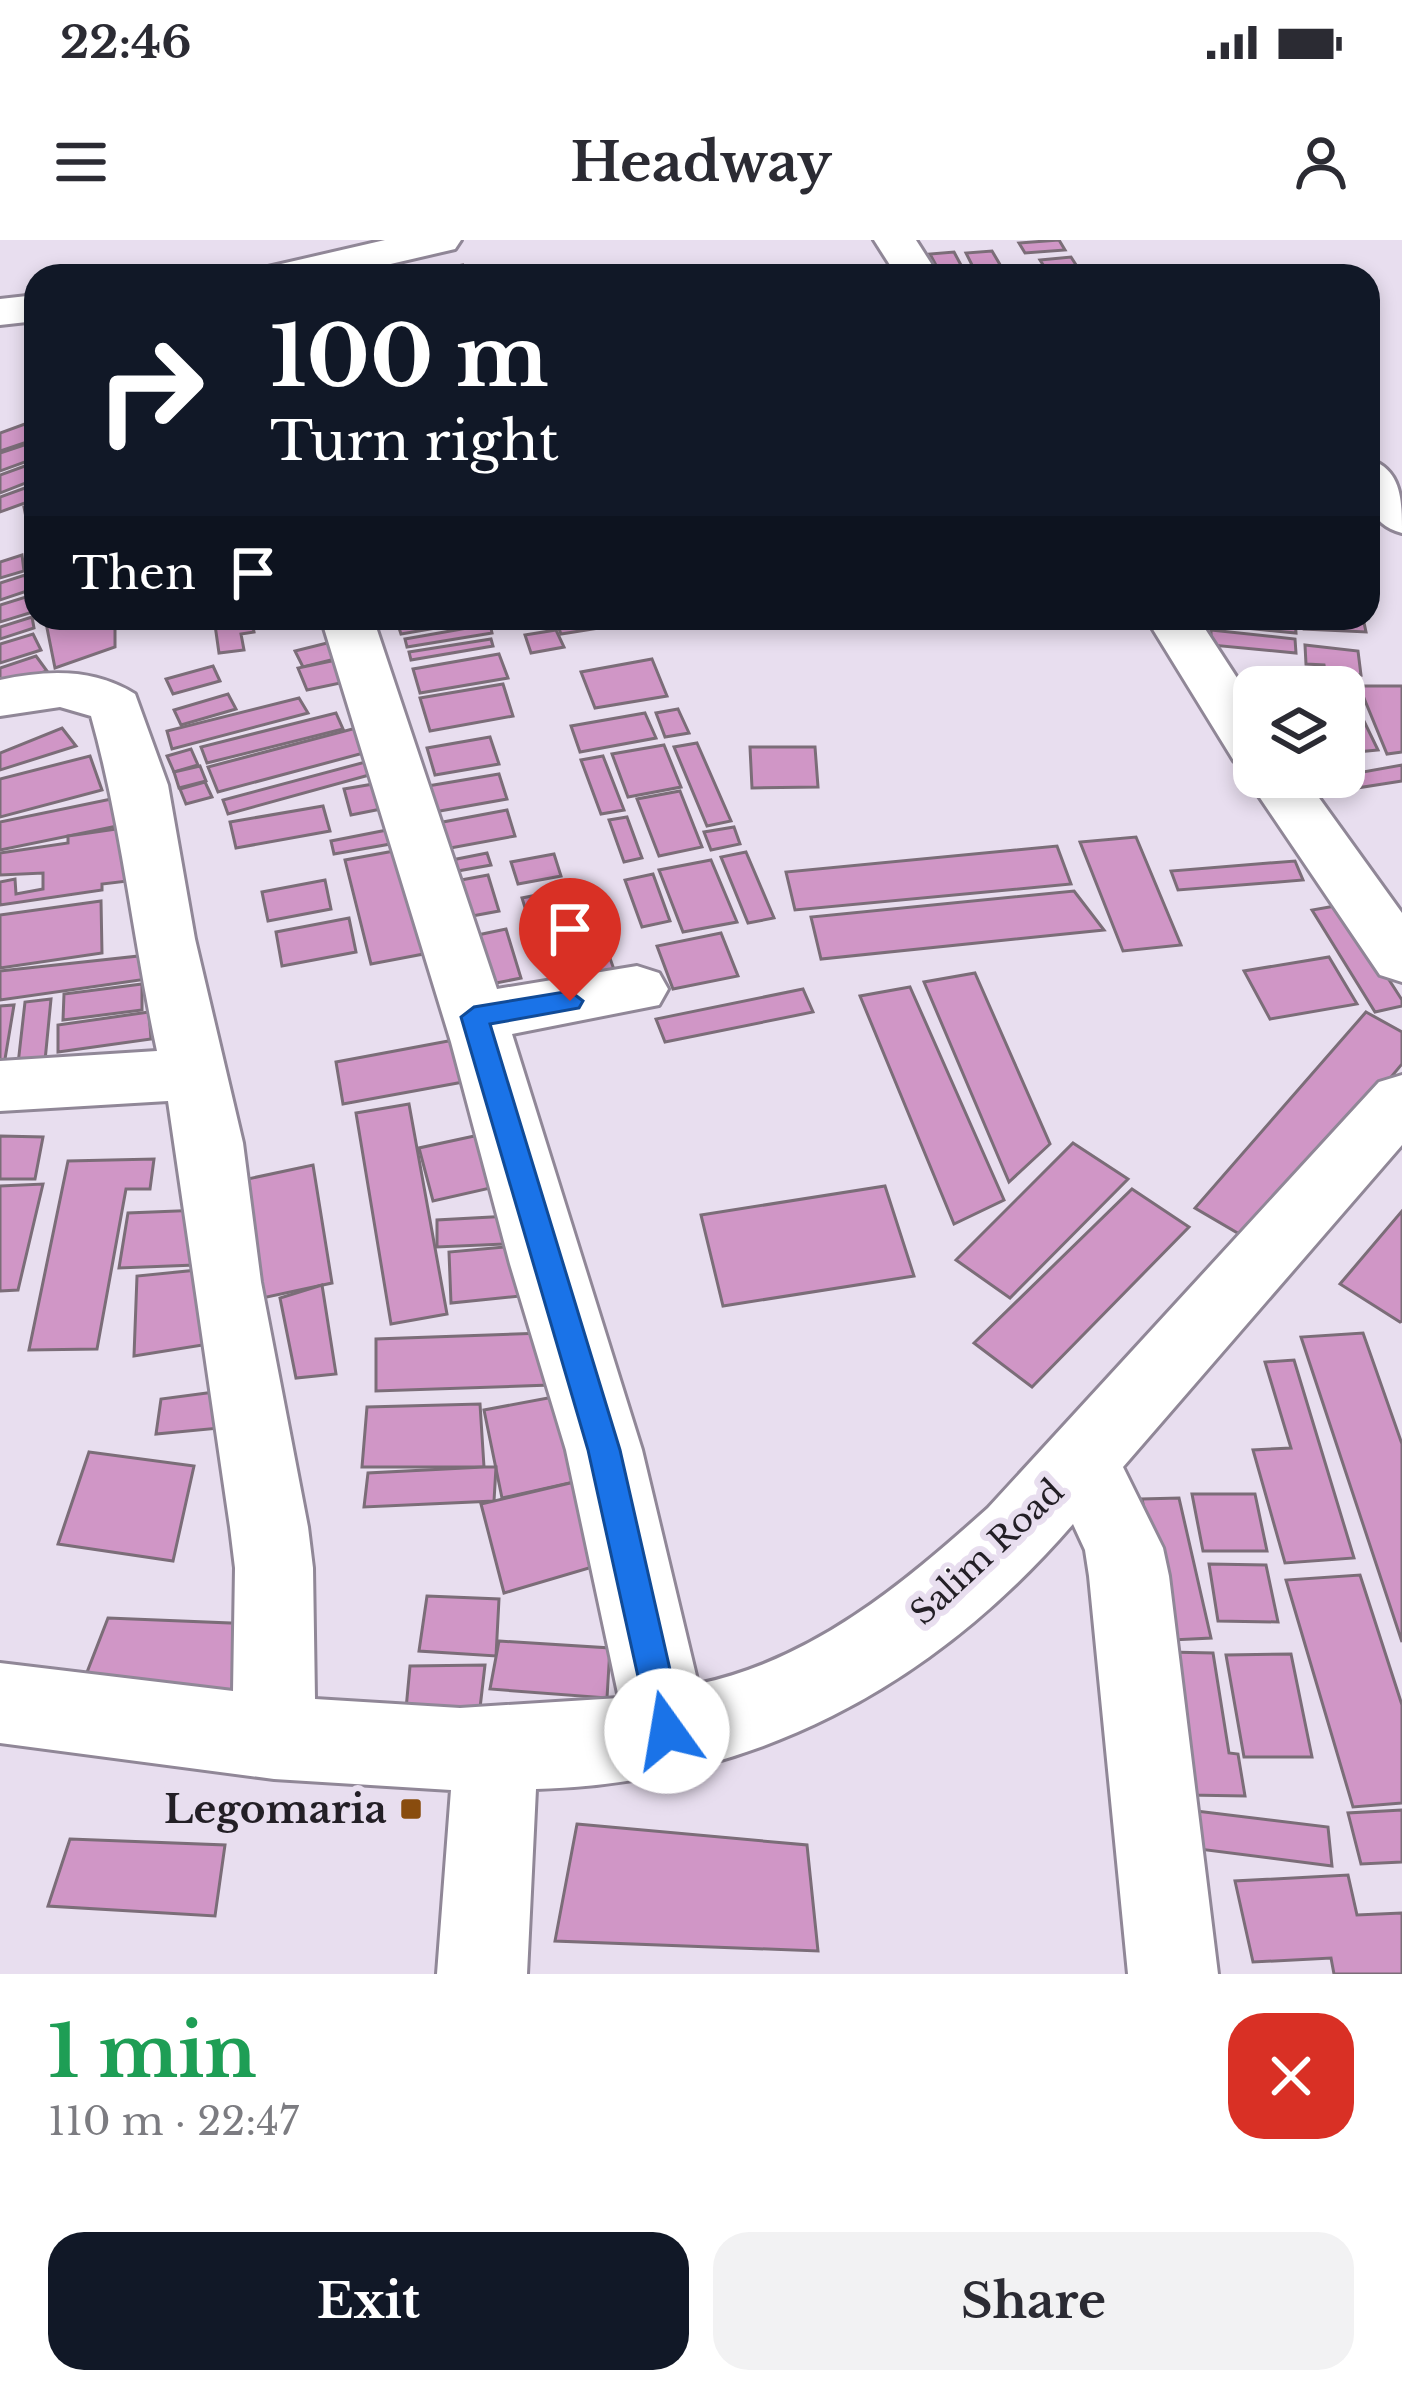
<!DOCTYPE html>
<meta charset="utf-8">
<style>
:root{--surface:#fff;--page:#f2f2f3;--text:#2b2b33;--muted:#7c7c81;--accent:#111827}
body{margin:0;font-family:"Libre Baskerville",serif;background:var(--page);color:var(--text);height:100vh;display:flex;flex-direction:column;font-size:45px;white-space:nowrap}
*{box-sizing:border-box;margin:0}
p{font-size:39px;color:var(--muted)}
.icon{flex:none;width:66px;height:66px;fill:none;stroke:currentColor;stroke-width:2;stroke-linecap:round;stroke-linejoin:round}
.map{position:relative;height:1734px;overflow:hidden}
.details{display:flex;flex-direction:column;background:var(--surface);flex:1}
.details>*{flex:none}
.banner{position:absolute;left:24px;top:24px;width:1356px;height:366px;border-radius:36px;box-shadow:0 6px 18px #0003;background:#111827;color:#fff;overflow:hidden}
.tools{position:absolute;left:1233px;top:426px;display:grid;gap:24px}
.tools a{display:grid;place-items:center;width:132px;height:132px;border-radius:24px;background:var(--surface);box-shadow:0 6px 18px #0003;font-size:60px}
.pin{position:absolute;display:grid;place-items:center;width:102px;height:102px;color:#fff;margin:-123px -51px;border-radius:50% 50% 50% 0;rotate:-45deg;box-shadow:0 0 12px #0007}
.pin .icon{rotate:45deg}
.me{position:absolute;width:132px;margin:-66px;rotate:347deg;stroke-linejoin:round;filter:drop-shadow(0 0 9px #0008)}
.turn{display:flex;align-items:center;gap:42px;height:252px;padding:0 48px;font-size:54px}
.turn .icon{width:156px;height:156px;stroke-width:2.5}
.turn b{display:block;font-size:84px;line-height:102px}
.then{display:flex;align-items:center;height:114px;padding:0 48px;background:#0003;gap:24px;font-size:45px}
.round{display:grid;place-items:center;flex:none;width:126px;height:126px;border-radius:36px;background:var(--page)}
.head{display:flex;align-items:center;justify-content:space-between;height:204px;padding:0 48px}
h1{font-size:72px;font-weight:700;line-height:90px;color:#1e9e55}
.primary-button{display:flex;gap:24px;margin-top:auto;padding:24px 48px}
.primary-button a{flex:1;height:138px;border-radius:36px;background:var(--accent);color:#fff;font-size:48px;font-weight:700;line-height:138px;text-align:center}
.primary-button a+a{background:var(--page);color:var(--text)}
.status{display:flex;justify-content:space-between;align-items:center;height:84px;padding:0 60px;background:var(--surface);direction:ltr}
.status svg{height:33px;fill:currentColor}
header{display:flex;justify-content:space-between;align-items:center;height:156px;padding:0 48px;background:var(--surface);font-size:54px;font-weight:700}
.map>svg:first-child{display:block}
.building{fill:#d096c6;stroke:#7b6d78;stroke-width:3}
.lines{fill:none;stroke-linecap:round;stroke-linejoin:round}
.minor-casing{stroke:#908797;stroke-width:6}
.minor{fill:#fff;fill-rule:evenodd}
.route{fill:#1a73e8;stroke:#114b97;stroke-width:3}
.poi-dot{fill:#894c0e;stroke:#e8deef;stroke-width:4.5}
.labels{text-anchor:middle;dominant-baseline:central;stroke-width:12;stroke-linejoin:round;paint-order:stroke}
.street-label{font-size:33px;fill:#231f26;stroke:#e8deef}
.near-poi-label{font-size:39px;font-weight:bold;fill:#231f26;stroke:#e8deef;text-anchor:end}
</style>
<div class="status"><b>22:46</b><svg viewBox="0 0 49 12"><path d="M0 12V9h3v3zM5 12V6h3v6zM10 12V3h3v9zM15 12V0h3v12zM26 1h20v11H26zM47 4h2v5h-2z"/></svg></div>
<header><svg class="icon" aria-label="menu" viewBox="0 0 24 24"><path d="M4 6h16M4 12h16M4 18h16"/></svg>Headway<svg class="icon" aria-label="person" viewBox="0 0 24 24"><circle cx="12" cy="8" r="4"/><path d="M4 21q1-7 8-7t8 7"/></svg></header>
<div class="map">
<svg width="1402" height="1734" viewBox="0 0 1402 1734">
<rect width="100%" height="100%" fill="#e8deef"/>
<g class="building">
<polygon points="1059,0 1065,10 1025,13 1019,3"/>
<polygon points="992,11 1002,28 975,31 966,13"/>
<polygon points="954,12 962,27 938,29 930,14"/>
<polygon points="1071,17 1078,28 1047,31 1040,20"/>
<polygon points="463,25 469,36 401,36"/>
<polygon points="36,180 36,199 0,211 0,193"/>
<polygon points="36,201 36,218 0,231 0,213"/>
<polygon points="36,222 36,239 0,253 0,235"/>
<polygon points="36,244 36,259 0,272 0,257"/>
<polygon points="36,265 36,330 24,267"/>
<polygon points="22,315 24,331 0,338 0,322"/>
<polygon points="25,335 27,351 0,360 0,343"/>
<polygon points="29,356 36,371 0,382 0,365"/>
<polygon points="32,377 34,388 0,399 0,387"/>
<polygon points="45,378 115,378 115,407 55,428"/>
<polygon points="214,378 251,378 254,392 241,394 244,410 219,413"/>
<polygon points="441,378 488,378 488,379 401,394 398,385"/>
<polygon points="555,378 607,378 611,386 561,394"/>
<polygon points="1205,378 1295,378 1296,393 1205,384"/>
<polygon points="1303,378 1363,378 1366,392 1304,389"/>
<polygon points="490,384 492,393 407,407 405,399"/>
<polygon points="556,390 564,407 531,413 525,395"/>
<polygon points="1211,390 1295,399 1296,413 1211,405"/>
<polygon points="33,394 41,410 0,423 0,404"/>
<polygon points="491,399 493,406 411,420 409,412"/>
<polygon points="331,402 339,418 303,427 295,411"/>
<polygon points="1305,405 1358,411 1361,435 1325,431 1324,425 1306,424"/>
<polygon points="499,414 508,438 420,453 413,429"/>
<polygon points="36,416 47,431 0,447 0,428"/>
<polygon points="341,419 350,441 307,450 298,428"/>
<polygon points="652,419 667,456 595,468 581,432"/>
<polygon points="213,426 220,441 173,454 166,439"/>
<polygon points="503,444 513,476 430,491 420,458"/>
<polygon points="1302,444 1346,444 1378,510 1346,513 1344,447"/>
<polygon points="1359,446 1402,446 1402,512 1387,514"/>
<polygon points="228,454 236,469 181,485 174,470"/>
<polygon points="299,458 308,473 172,509 167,491"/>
<polygon points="678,469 689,493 665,497 656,473"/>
<polygon points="336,473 343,489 207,523 201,507"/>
<polygon points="645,473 656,498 580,512 571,486"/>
<polygon points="360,487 371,511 218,552 208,527"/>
<polygon points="62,488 76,506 0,530 0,513"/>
<polygon points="490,497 499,524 435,535 427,508"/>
<polygon points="697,503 731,581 707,586 674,507"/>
<polygon points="664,505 681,547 628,557 612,514"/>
<polygon points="750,507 815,507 818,547 752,548"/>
<polygon points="191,509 198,525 174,532 167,516"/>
<polygon points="90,516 102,550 0,577 0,539"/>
<polygon points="603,516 624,570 601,574 581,520"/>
<polygon points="373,520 380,532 228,574 223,560"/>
<polygon points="1402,525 1402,541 1344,550 1335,537"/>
<polygon points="200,526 206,541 179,548 174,532"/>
<polygon points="499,534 507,559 423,574 416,548"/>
<polygon points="205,542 212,557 186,564 180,549"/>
<polygon points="379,543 386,568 351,575 344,549"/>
<polygon points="680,551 702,607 659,616 637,559"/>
<polygon points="116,558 122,585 0,610 0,582"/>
<polygon points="323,566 330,591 236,608 230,582"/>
<polygon points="507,570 515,596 434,611 427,585"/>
<polygon points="627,577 642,618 624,622 609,580"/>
<polygon points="137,586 128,641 102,644 102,650 0,665 0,642 15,639 16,654 43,649 43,633 0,635 0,613 68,603 68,596"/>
<polygon points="734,587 740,604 711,610 704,592"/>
<polygon points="392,589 396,603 334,614 331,601"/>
<polygon points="1136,597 1181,705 1123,711 1080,602"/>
<polygon points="1057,606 1071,644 795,670 786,632"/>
<polygon points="405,609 434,712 371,724 345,620"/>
<polygon points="746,612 774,678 748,683 721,617"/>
<polygon points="487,613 491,625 441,634 437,623"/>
<polygon points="554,614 561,636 518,644 511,622"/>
<polygon points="711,620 737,682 683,692 659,630"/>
<polygon points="1295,621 1303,640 1178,650 1171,631"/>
<polygon points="653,634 670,681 642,687 625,640"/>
<polygon points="488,635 499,671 456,679 445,643"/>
<polygon points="325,640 331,669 268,681 262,652"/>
<polygon points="583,646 600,694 537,706 522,658"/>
<polygon points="1074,651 1104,690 821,719 811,677"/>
<polygon points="101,661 102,713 0,728 0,675"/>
<polygon points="1341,665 1402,760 1402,766 1375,772 1312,670"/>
<polygon points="349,678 356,712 282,726 276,692"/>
<polygon points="506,689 521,738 486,745 473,696"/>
<polygon points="721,693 738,736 673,749 657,706"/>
<polygon points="605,704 617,738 562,749 551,715"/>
<polygon points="148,715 147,739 0,760 0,731"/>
<polygon points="1329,717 1357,764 1270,779 1244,731"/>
<polygon points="975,733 1050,904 1009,942 924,742"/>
<polygon points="142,744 142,770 63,780 64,754"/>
<polygon points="910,747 1004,960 954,984 860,756"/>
<polygon points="803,749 813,772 665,802 656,779"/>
<polygon points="51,759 44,831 17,833 25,762"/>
<polygon points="14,765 2,837 0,837 0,766"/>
<polygon points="149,772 151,799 58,812 58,785"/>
<polygon points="1366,772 1402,792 1402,824 1253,1002 1195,968"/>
<polygon points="475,796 485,838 343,864 336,822"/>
<polygon points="409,864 447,1074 391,1084 356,873"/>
<polygon points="502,890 517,942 433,961 419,908"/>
<polygon points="0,896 43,897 35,939 0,939"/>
<polygon points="1073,903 1128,939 1010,1058 956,1020"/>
<polygon points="154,919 150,949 126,949 97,1109 29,1110 68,921"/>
<polygon points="313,925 332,1043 248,1061 229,943"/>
<polygon points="43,944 18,1050 0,1051 0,946"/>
<polygon points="885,946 914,1036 723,1066 701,975"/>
<polygon points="1132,949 1189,987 1032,1147 974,1103"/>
<polygon points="201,970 195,1025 119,1028 128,973"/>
<polygon points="1402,971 1402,1081 1400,1082 1340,1044"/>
<polygon points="528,975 528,1003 437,1007 437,980"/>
<polygon points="528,1005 531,1055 451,1063 449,1012"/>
<polygon points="208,1029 215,1103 134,1116 137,1036"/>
<polygon points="322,1045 336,1134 296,1138 280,1058"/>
<polygon points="543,1093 550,1145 376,1151 376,1099"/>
<polygon points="1363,1093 1402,1204 1402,1402 1301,1097"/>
<polygon points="1294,1120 1354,1318 1285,1323 1253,1210 1291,1208 1265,1122"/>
<polygon points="222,1151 220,1188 156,1194 161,1159"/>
<polygon points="564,1155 583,1240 502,1258 484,1170"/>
<polygon points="480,1164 484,1227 362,1227 367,1167"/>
<polygon points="89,1212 194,1226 173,1321 58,1304"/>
<polygon points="484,1227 496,1227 494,1261 364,1267 368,1233"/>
<polygon points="583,1240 606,1323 504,1353 481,1264"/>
<polygon points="1192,1254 1255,1254 1267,1311 1203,1311"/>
<polygon points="1179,1258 1211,1398 1172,1400 1142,1259"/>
<polygon points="1209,1324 1266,1325 1278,1382 1218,1381"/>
<polygon points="1360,1335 1402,1465 1402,1563 1353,1567 1286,1340"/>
<polygon points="427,1356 499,1359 496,1416 419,1411"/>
<polygon points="108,1378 254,1384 242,1452 84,1440"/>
<polygon points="499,1401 610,1408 607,1458 490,1449"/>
<polygon points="1167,1412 1213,1413 1229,1513 1238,1514 1245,1556 1188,1555"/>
<polygon points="1291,1414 1312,1517 1244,1517 1226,1415"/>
<polygon points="485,1425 480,1468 406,1469 410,1426"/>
<polygon points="1188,1570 1328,1587 1332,1626 1191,1608"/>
<polygon points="1402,1570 1402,1622 1361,1624 1348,1573"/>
<polygon points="577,1584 807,1605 818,1711 555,1701"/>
<polygon points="70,1599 225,1605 215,1676 48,1666"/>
<polygon points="1348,1635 1357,1675 1402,1673 1402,1734 1334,1734 1331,1718 1253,1722 1235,1641"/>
</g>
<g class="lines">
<g class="minor-casing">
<g id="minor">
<polygon points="385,0 461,0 455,9 339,36 262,36 268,27"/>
<polygon points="874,0 916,0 939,36 897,36"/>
<polygon points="36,55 36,81 0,85 0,59"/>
<path d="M1368 219C1402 229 1402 260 1402 293 1364 283 1368 253 1368 219Z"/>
<path d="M321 378H373L497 749 637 726 659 733 668 749 659 765 512 794 642 1210 698 1444C813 1420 902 1345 988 1268L1379 842 1402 835V905L1123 1227 1163 1308 1169 1336 1218 1734H1128L1089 1336 1085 1310 1073 1284C932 1447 754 1543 536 1549L527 1734H437L451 1550 274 1539 0 1503V1423L233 1451 235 1328 230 1287 168 861 0 871V821L157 811C133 700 122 586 91 476L60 467 0 476V440C47 430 93 428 135 454L168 545 195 699 243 903 261 1042 308 1287 313 1328 315 1459 460 1468 619 1458 566 1210 510 1024 451 802Z"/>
<polygon points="1146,378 1198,378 1254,464 1254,537 1304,537 1402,673 1402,742 1380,735 1246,537 1252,526 1234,521"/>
</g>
</g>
<use href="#minor" class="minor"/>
</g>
<polygon class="route" points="570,751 583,761 579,768 490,784 620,1210 684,1491 679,1503 667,1508 655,1503 650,1491 588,1210 461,777 474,767"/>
<rect class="poi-dot" x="399" y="1557" width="24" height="24" rx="6"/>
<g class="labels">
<g class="street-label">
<text transform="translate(987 1312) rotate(-43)">Salim Road</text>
</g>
<g class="near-poi-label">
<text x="387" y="1569">Legomaria</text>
</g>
</g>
</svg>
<div class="tools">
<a><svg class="icon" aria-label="layers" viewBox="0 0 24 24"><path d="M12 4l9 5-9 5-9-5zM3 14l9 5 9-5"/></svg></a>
</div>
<div class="pin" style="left:570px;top:761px;background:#d93025"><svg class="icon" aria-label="arrive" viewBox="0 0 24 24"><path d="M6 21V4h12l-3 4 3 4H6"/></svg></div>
<svg class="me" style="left:667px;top:1491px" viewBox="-20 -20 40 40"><circle r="19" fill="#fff"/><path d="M0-13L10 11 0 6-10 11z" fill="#1a73e8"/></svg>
<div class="banner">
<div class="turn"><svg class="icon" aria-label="right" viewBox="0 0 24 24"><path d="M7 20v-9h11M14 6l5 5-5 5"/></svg><div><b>100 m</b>Turn right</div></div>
<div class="then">Then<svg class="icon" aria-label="arrive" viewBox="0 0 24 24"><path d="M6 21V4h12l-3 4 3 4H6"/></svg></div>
</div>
</div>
<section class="details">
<div class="head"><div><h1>1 min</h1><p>110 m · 22:47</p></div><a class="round" style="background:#d93025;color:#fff"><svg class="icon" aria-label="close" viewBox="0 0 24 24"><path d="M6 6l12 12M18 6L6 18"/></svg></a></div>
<div class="primary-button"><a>Exit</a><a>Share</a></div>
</section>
